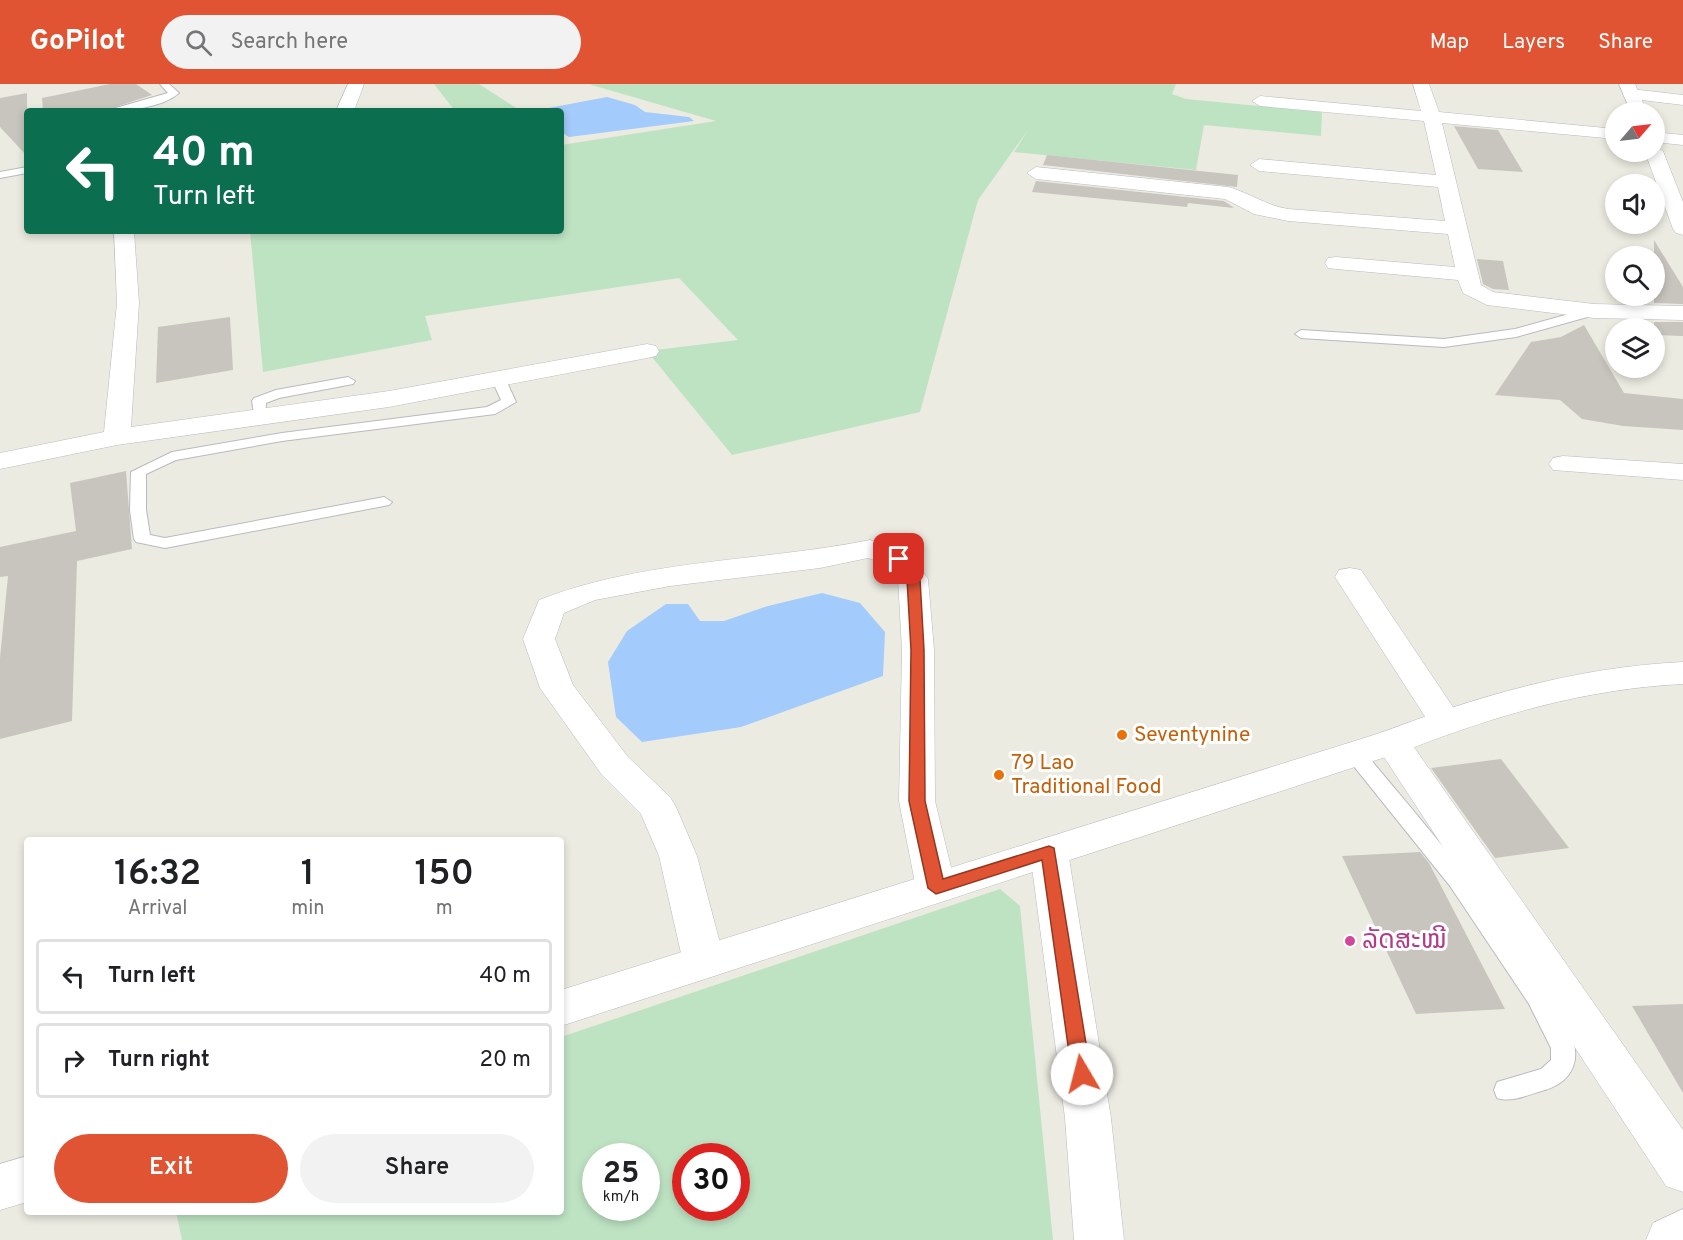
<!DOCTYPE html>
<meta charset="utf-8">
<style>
:root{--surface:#fff;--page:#f2f2f2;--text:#202124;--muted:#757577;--line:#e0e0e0;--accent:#e15433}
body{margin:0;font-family:Overpass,"Noto Sans Lao",sans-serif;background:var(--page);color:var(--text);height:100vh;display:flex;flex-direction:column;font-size:22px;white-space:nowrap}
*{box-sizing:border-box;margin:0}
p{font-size:20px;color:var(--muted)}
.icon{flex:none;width:33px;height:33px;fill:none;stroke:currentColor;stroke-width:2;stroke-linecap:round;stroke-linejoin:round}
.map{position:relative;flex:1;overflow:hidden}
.panel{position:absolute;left:24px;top:753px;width:540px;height:378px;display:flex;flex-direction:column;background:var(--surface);border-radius:6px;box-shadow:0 3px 9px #0003}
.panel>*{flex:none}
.guide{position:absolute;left:24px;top:24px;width:540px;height:126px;border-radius:6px;box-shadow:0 3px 9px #0003;background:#0b6e4f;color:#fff;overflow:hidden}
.needle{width:39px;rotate:62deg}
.tools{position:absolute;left:1605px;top:18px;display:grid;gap:12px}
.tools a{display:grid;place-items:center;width:60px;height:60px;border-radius:50%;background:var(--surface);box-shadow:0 3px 9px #0003;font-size:30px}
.speed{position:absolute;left:582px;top:1059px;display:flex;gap:12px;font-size:30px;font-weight:700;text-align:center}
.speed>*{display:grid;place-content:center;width:78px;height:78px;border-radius:50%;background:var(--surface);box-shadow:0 3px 9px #0003;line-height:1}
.speed small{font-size:15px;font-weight:400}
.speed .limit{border:9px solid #d22;background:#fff;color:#111}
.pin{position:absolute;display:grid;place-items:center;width:51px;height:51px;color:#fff;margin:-26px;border-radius:12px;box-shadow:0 3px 9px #0006}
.me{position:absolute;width:66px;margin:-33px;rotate:352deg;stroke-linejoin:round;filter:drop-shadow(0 0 4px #0008)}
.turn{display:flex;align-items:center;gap:21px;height:126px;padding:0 30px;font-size:27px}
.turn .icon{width:78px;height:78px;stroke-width:2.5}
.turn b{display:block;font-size:42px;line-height:51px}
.eta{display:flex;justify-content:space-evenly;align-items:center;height:102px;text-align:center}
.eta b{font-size:36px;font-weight:600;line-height:42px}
.button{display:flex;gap:12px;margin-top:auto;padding:12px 30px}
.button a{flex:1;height:69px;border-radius:36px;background:var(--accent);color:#fff;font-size:24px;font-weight:600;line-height:69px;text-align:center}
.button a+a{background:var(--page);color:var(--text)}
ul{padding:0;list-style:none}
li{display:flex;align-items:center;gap:18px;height:75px;margin:0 12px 9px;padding:0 18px;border:3px solid var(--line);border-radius:6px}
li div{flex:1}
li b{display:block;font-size:22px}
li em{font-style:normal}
header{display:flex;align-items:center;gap:36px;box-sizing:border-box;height:84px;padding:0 30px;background:var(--accent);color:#fff}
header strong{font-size:28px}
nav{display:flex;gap:33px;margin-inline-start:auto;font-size:21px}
.search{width:420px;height:54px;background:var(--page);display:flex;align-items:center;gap:15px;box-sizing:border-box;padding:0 21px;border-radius:33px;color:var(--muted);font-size:22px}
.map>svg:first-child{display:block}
.green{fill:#bee3c3;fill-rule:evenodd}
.water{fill:#a3cbfb}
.building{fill:#c8c5bf}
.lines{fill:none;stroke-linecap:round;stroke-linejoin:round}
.service-casing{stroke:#b9bac0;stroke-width:2}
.minor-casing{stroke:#b9bac0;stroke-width:1}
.tertiary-casing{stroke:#b9bac0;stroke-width:1}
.secondary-casing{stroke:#b7b9bf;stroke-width:1}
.service{fill:#fff;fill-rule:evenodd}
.minor{fill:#fff;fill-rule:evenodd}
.tertiary{fill:#fff;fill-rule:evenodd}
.secondary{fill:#fff;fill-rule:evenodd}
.route{fill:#e15433;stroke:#923721;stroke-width:1.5}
.food-dot{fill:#e8710a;stroke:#fff;stroke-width:2}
.hotel-dot{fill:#d1479c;stroke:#fff;stroke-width:2}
.labels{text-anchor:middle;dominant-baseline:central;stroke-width:6;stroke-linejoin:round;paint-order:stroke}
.food-label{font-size:21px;fill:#c56008;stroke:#fff;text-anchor:start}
.near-hotel-label{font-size:26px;fill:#b23c85;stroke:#fff;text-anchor:start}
</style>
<header>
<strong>GoPilot</strong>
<div class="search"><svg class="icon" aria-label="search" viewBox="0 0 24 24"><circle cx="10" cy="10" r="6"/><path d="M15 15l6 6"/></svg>Search here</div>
<nav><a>Map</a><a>Layers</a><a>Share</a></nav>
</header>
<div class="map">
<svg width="1683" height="1156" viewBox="0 0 1683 1156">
<rect width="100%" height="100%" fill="#ecebe1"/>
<g class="green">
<polygon points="434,0 479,0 521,27 455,27"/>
<polygon points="588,0 1176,0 1172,10 1186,15 1322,28 1321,52 1204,41 1196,86 1014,68 1030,43 978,116 920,328 732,371 647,267 738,256 679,194 425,232 432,256 263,288 250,147 561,147 561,61 716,37"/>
<path d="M1000 805 1020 822 1053 1156H182L176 1128H561V953ZM596 1072H646V1124H596ZM686 1072H736V1124H686Z"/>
</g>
<g class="water">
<polygon points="607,13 635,21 645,28 689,33 694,37 569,53 561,48 561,27 538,26"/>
<polygon points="822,509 860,519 885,548 883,592 741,643 642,658 616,633 608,578 627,547 666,520 688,520 700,537 724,537 768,522"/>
</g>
<g class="building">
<polygon points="110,0 136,0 152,11 103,27 43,27 42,14"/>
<polygon points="27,9 27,72 0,43 0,14"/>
<polygon points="1454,42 1498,46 1523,88 1478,85"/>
<polygon points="1047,71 1238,91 1237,103 1043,81"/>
<polygon points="1036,97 1224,117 1234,124 1188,119 1187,123 1032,108"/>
<polygon points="1654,156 1683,203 1683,220 1654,219"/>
<polygon points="1477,175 1503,177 1509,206 1493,205 1483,200"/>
<polygon points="230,233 233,286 156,299 158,243"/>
<polygon points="1654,238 1683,238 1683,252 1654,251"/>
<polygon points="1584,241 1624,309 1683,315 1683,346 1623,342 1582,335 1560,316 1495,311 1531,258 1561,253"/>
<polygon points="126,387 132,465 77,477 72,637 0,655 0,574 8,492 0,493 0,463 76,447 70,399"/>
<polygon points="1501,675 1569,764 1495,774 1431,684"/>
<polygon points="1420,768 1429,779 1505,925 1416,930 1342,772"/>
<polygon points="1683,920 1683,1009 1632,922"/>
</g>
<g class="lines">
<g class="service-casing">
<g id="service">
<path d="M160 0H169L179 9C162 24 127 27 105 27L168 9Z"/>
<polygon points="27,83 27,89 0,94 0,88"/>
<polygon points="1594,223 1600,227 1598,230 1516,253 1444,263 1301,254 1295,250 1301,246 1444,255 1515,245"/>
<polygon points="498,290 505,294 516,318 495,330 282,357 176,376 146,390 146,426 150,451 165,454 384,413 392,418 389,421 165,464 136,458 134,455 130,426 131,388 172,368 282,349 487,323 501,316 491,294"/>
<polygon points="348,293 355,297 353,300 279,314 266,319 265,335 255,335 252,317 254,314 276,306"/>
<path d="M1355 663 1362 665C1431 749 1507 832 1557 929 1563 940 1574 954 1575 966 1577 987 1564 1000 1545 1006 1530 1010 1512 1019 1497 1014L1494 1006 1497 998 1541 985 1551 976V964L1529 920 1450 802 1348 675 1345 670 1348 665Z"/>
</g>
</g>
<g class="minor-casing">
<g id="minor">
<polygon points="348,0 364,0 354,27 336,27"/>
<path d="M1413 0H1429L1439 28 1616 45V55L1442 39 1481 201 1493 208 1594 220 1683 222V236L1594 234 1487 221 1463 209 1458 196 1336 185 1328 184 1325 179 1328 174 1336 173 1455 183 1448 150 1288 137 1254 130 1225 115 1036 95 1027 89 1036 83 1228 103C1250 109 1265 121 1288 125L1445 137 1438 103 1259 87 1250 81 1259 75 1436 91 1424 37 1260 22 1252 17 1260 12 1421 27Z"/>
<polygon points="1631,5 1683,11 1683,21 1625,14 1623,10 1625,6"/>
<polygon points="1654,48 1683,51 1683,61 1654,58"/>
<polygon points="114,147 134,147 139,219 131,343 389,307 647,260 656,262 659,267 656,272 647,274 389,323 117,361 0,385 0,369 104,348 117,219"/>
<polygon points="1563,372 1683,380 1683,396 1553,386 1549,380 1553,374"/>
<path d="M870 456 910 469 928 495 934 566 935 717 956 804 950 815 936 819 922 815 916 804 899 717 902 566 898 495 888 481 868 474 820 484 670 502 595 516 564 529 555 555 573 601 628 673 670 713 676 723 697 772 725 878 719 890 704 895 689 890 683 878 659 772 641 730 602 691 540 604 523 555 539 516C644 475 760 478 870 456Z"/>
<polygon points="1350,484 1361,486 1457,629 1462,637 1457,645 1445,649 1433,645 1335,493 1339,486"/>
<polygon points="1392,646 1404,649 1683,1046 1683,1108 1666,1102 1380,667 1374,658 1380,649"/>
<polygon points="1049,753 1063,758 1068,768 1111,1034 1124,1156 1074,1156 1065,1034 1030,768 1035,758"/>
<polygon points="1683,1125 1683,1156 1646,1156 1653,1139"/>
</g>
</g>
<g class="tertiary-casing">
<g id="tertiary">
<path d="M1683 578V600C1585 605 1496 631 1404 667L561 942V906L1380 649C1478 612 1577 583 1683 578Z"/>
<polygon points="27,1072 27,1118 0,1126 0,1080"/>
</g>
</g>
<g class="secondary-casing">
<g id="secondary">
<polygon points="1619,0 1635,0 1647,28 1631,28"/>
<polygon points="1654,62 1663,67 1683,118 1683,151 1676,149 1673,145 1645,68 1654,68"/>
</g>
</g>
<use href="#service" class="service"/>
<use href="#minor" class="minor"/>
<use href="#tertiary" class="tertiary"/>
<use href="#secondary" class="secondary"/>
</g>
<polygon class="route" points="899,472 904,473 920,495 924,566 925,717 943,795 1049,762 1054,764 1091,990 1088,996 1082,998 1075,996 1072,990 1042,776 936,810 928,804 909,717 911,566 907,495 893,475"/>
<g class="food-dot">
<circle cx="1122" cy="651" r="6"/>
<circle cx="999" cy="691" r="6"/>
</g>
<circle class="hotel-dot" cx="1350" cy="857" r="6"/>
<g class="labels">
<g class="food-label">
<text x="1134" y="651">Seventynine</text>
<text x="1011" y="679">79 Lao<tspan x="1011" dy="24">Traditional Food</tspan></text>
</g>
<g class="near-hotel-label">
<text x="1362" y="857">ລັດສະໝີ</text>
</g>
</g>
</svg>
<div class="tools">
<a><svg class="needle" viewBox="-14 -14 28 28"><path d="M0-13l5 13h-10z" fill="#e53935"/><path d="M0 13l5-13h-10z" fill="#757577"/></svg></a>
<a><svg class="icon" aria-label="sound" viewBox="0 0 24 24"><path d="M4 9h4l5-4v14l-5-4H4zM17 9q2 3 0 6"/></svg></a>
<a><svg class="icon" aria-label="search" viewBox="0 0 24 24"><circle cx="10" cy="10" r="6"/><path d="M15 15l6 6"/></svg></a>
<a><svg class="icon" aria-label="layers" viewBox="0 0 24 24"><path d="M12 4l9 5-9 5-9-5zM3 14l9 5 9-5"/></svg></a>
</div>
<div class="speed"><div>25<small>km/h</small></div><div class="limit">30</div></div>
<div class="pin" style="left:899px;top:475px;background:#d93025"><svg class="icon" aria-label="arrive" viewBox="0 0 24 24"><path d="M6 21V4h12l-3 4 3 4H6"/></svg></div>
<svg class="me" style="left:1082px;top:990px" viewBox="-20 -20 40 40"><circle r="19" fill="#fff"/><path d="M0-13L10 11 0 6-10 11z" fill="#e15433"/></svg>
<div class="guide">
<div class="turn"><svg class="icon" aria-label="left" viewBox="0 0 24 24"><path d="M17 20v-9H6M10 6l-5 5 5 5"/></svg><div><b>40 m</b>Turn left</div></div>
</div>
<section class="panel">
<div class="eta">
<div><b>16:32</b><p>Arrival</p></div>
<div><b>1</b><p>min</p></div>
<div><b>150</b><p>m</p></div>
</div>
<ul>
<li><svg class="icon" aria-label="left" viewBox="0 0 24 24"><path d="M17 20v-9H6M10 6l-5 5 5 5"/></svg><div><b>Turn left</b></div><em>40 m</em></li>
<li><svg class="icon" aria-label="right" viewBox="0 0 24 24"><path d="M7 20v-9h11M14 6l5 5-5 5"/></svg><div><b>Turn right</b></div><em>20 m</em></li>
</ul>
<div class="button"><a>Exit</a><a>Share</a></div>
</section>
</div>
